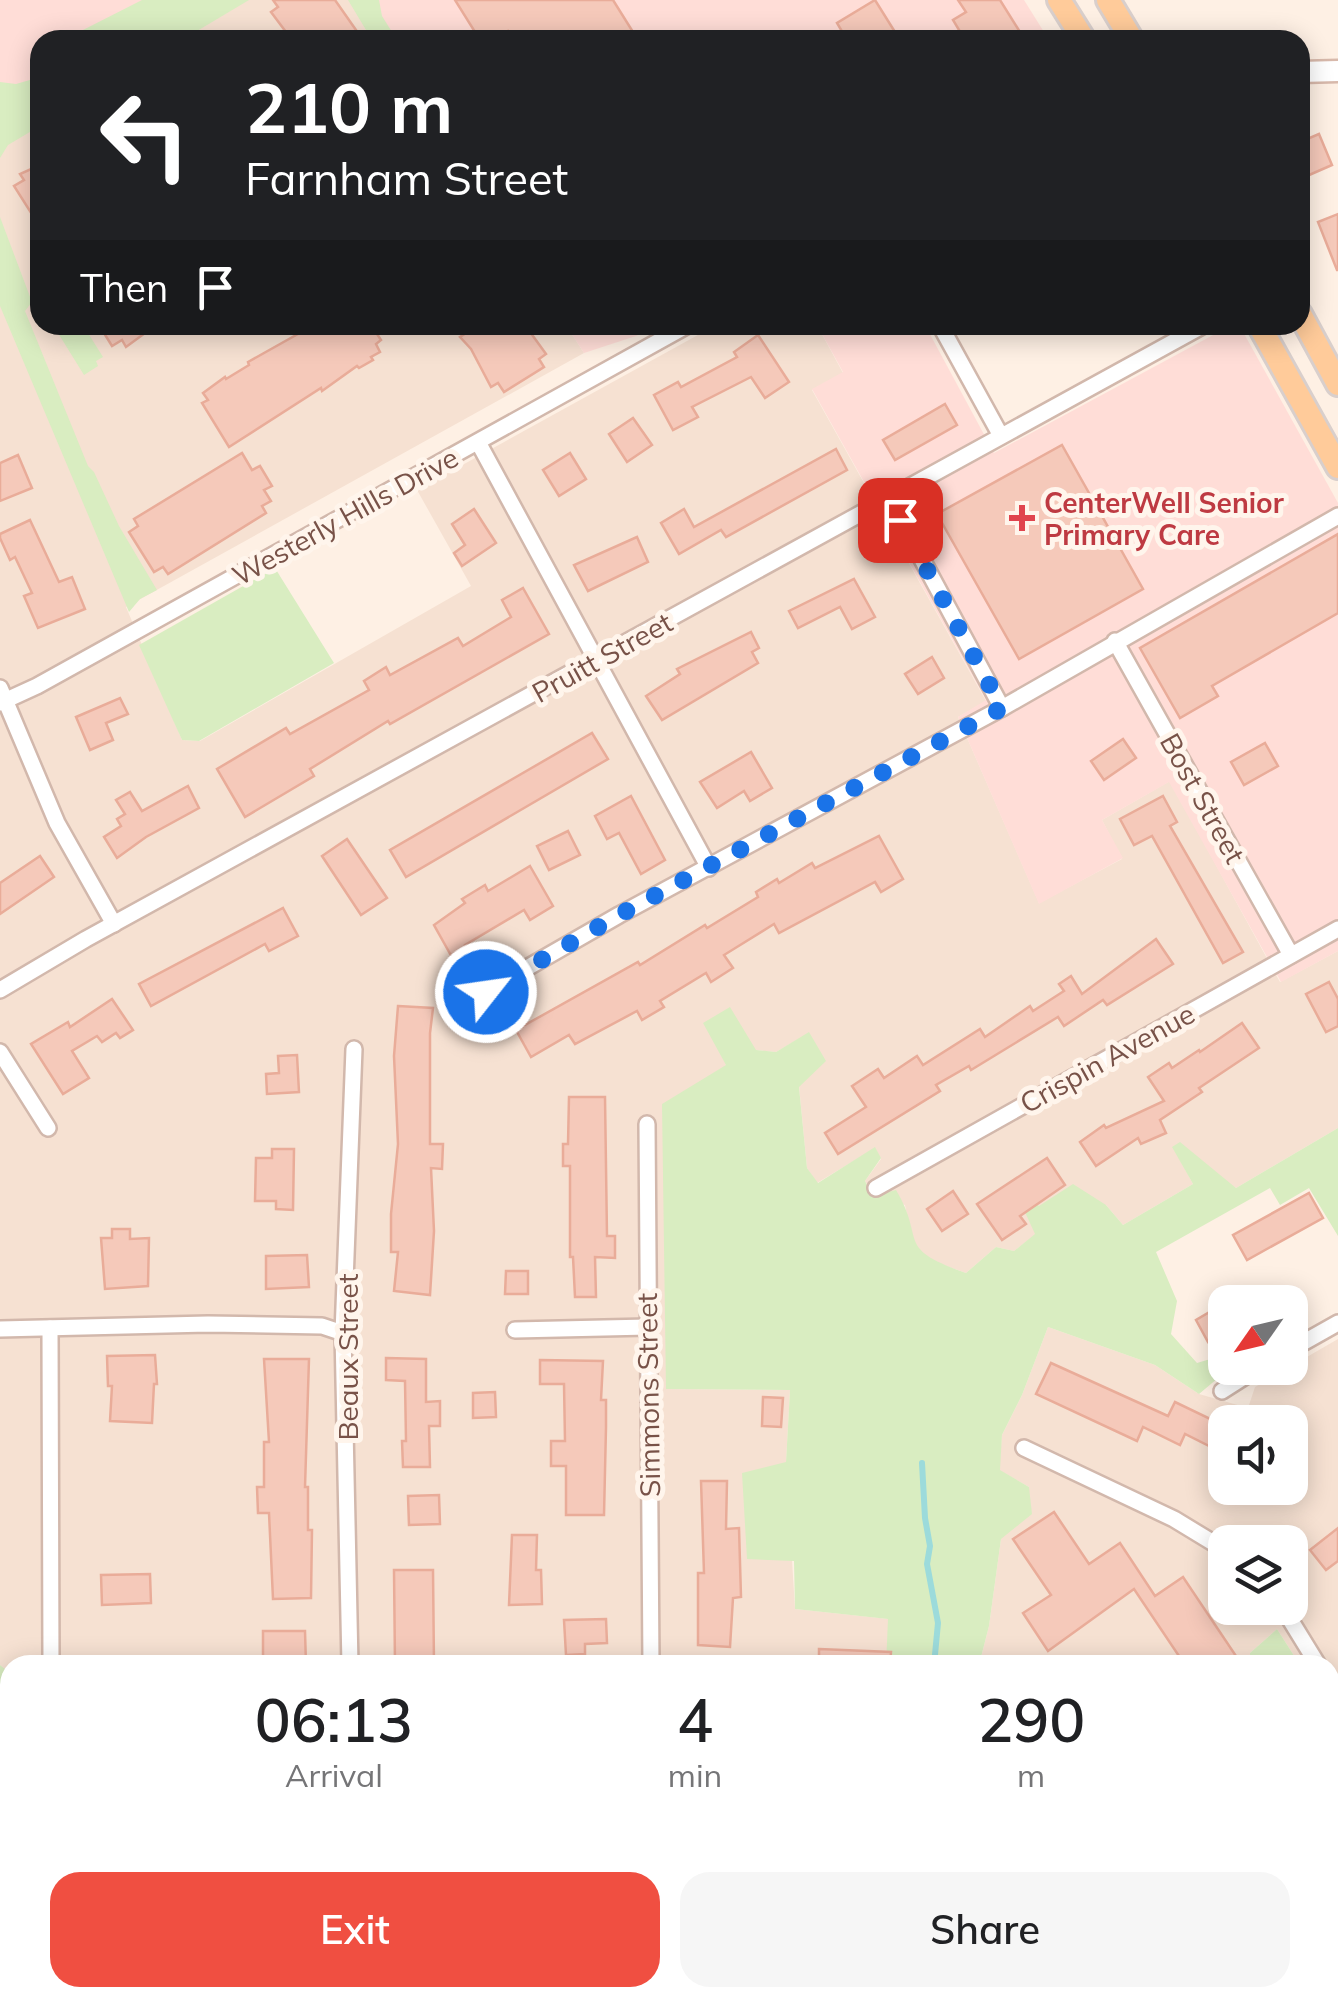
<!DOCTYPE html>
<style>
:root{--surface:#fff;--page:#f6f6f6;--text:#202124;--muted:#757577;--accent:#f04f41}
body{margin:0;font-family:Mulish,sans-serif;background:var(--page);color:var(--text);height:100vh;display:flex;flex-direction:column;font-size:38px;white-space:nowrap}
*{box-sizing:border-box;margin:0}
p{font-size:32px;color:var(--muted)}
.icon{flex:none;width:55px;height:55px;fill:none;stroke:currentColor;stroke-width:2;stroke-linecap:round;stroke-linejoin:round}
.map{position:relative;flex:1;overflow:hidden}
.panel{position:absolute;left:0px;top:1655px;width:1340px;height:352px;display:flex;flex-direction:column;background:var(--surface);border-radius:30px 30px 0 0;box-shadow:0 5px 25px #0003}
.panel>*{flex:none}
.guide{position:absolute;left:30px;top:30px;width:1280px;height:305px;border-radius:30px;box-shadow:0 5px 25px #0003;background:#202124;color:#fff;overflow:hidden}
.needle{width:65px;rotate:236deg}
.controls{position:absolute;left:1208px;top:1285px;display:grid;gap:20px}
.controls a{display:grid;place-items:center;width:100px;height:100px;border-radius:20px;background:var(--surface);box-shadow:0 5px 25px #0003;font-size:50px}
.pin{position:absolute;display:grid;place-items:center;width:85px;height:85px;color:#fff;margin:-42px;border-radius:20px;box-shadow:0 5px 15px #0006}
.me{position:absolute;width:110px;margin:-55px;rotate:60deg;stroke-linejoin:round;filter:drop-shadow(0 0 8px #0008)}
.turn{display:flex;align-items:center;gap:35px;height:210px;padding:0 50px;font-size:45px}
.turn .icon{width:130px;height:130px;stroke-width:2.5}
.turn b{display:block;font-size:70px;line-height:85px}
.then{display:flex;align-items:center;height:95px;padding:0 50px;background:#0003;gap:20px;font-size:38px}
.eta{display:flex;justify-content:space-evenly;align-items:center;height:170px;text-align:center}
.eta b{font-size:60px;font-weight:600;line-height:70px}
.cta{display:flex;gap:20px;margin-top:auto;padding:20px 50px}
.cta a{flex:1;height:115px;border-radius:30px;background:var(--accent);color:#fff;font-size:40px;font-weight:600;line-height:115px;text-align:center}
.cta a+a{background:var(--page);color:var(--text)}
.map>svg:first-child{display:block}
.residential{fill:#f6e1d2;fill-rule:evenodd}
.commercial{fill:#ffddd7}
.green{fill:#d9edc1}
.lines{fill:none;stroke-linecap:round;stroke-linejoin:round}
.stream{stroke:#9cdbdb;stroke-width:6}
.building{fill:#f5c9ba;stroke:#e9ac99;stroke-width:2.5}
.minor-casing{stroke:#d2b8ac;stroke-width:20}
.secondary-casing{stroke:#d8b9ab;stroke-width:25}
.primary-casing{stroke:#d9cfcc;stroke-width:28}
.minor{stroke:#fff;stroke-width:15}
.secondary{stroke:#fff;stroke-width:20}
.primary{stroke:#ffcb9a;stroke-width:22}
.route{stroke:#1a73e8;stroke-width:18;stroke-dasharray:0 32.4}
.health-dot{fill:#e0444e;stroke:#fff5ec;stroke-width:4}
.labels{text-anchor:middle;dominant-baseline:central;stroke-width:10;stroke-linejoin:round;paint-order:stroke}
.health-label{font-size:28px;font-weight:bold;fill:#be3a42;stroke:#fff5ec;text-anchor:start}
.street-label{font-size:28px;fill:#785248;stroke:#fff5ec}
</style>
<div class="map">
<svg width="1338" height="2006" viewBox="0 0 1338 2006">
<rect width="100%" height="100%" fill="#fef0e4"/>
<g class="residential">
<polygon points="183,0 358,0 383,40 109,40"/>
<polygon points="40,77 40,325 566,325 584,353 126,607 182,740 200,741 471,586 417,490 716,325 817,325 843,373 812,390 986,701 958,717 1039,903 1122,859 1102,820 1170,781 1280,982 1338,951 1338,1128 1236,1188 1173,1147 1193,1184 1123,1225 1106,1205 1039,1206 1022,1181 1013,1186 1036,1234 1014,1251 996,1247 966,1273 929,1260 912,1242 905,1205 873,1196 865,1181 881,1159 875,1148 817,1183 807,1168 799,1086 809,1033 776,1052 755,1050 726,1064 666,1389 790,1390 786,1462 795,1609 889,1619 886,1665 10,1665 10,1673 0,1665 0,99"/>
<path d="M1048 1327 1155 1365 1199 1394 1248 1408 1255 1387 1338 1339V2006H1260L1263 1998H1330V1665H1300L1277 1629 1250 1653V1665H979L989 1626 1001 1539 1029 1487 999 1470 1002 1435 1022 1395ZM1225 1422H1290V1488H1225ZM1225 1542H1290V1608H1225Z"/>
<polygon points="0,1777 10,1785 10,1998 274,1998 285,2006 0,2006"/>
<polygon points="481,1998 797,1998 790,2006 486,2006"/>
<polygon points="919,1998 1231,1998 1228,2006 919,2006"/>
</g>
<g class="commercial">
<polygon points="0,0 183,0 109,40 40,40 40,77 0,99"/>
<polygon points="358,0 1024,0 1049,40 383,40"/>
<polygon points="566,325 656,325 636,336 584,353"/>
<polygon points="817,325 925,325 994,453 1228,327 1242,330 1338,503 1338,951 1281,982 1169,782 1102,820 1123,858 1039,904 958,717 986,700 812,389 843,372"/>
</g>
<g class="green">
<polygon points="142,0 249,0 182,40 74,40 81,31"/>
<polygon points="348,0 379,0 382,16 397,40 372,40"/>
<polygon points="40,77 40,126 8,145 0,158 0,82 16,84"/>
<polygon points="0,217 32,302 25,311 88,466 94,472 119,526 157,590 140,599 129,612 0,306"/>
<polygon points="70,325 83,325 103,357 96,361 98,366 84,375 58,333"/>
<polygon points="275,568 334,663 199,741 182,740 139,645"/>
<path d="M730 1007 756 1050 776 1052 809 1032 826 1061 799 1087 807 1168 818 1183 875 1147 881 1158 865 1181 873 1196 896 1190C927 1242 893 1247 966 1273L996 1247 1014 1251 1035 1234 1013 1186 1021 1181 1039 1206 1073 1184 1106 1205 1123 1225 1193 1184 1172 1147 1180 1142 1236 1188 1338 1128V1236L1309 1188 1280 1205 1270 1188 1156 1252 1177 1301 1171 1334 1197 1363 1217 1357 1225 1361V1368H1230L1199 1394 1155 1365 1048 1327 1022 1395 1002 1435 1000 1470 1029 1487 1032 1514 1001 1539 989 1626 979 1665H886L888 1619 795 1609 794 1561 747 1559 742 1473 786 1462 790 1390 666 1389 662 1104 726 1065 703 1023Z"/>
<polygon points="1277,1629 1300,1665 1250,1665 1250,1653"/>
<polygon points="0,1665 10,1673 10,1785 0,1777"/>
<polygon points="274,1998 481,1998 486,2006 285,2006"/>
<polygon points="797,1998 943,1998 943,2006 790,2006"/>
</g>
<g class="lines">
<g class="stream">
<polyline points="922,1463 925,1518 930,1546 927,1564 938,1623 934,1665"/>
<polyline points="292,1998 303,2006"/>
<polyline points="895,2006 895,1998"/>
</g>
</g>
<g class="building">
<polygon points="273,0 335,0 363,40 292,40 271,12 278,7"/>
<polygon points="455,0 613,0 638,40 514,40 508,31 493,40 480,40"/>
<polygon points="875,0 900,40 847,40 837,23"/>
<polygon points="958,0 1000,0 1025,40 965,40 953,20 966,12"/>
<polygon points="1319,134 1332,165 1300,179 1300,142"/>
<polygon points="40,165 40,227 14,186 24,180 20,174"/>
<polygon points="1338,214 1338,270 1337,270 1318,222"/>
<polygon points="99,325 156,325 126,347 122,340 112,346"/>
<polygon points="314,325 371,325 381,340 376,344 380,352 371,357 373,360 359,368 357,366 322,391 321,388 229,447 202,403 208,400 203,393 225,377 226,379 249,365 248,362"/>
<polygon points="462,325 525,325 546,354 539,359 544,367 504,392 498,383 491,387 471,349 460,337 466,333"/>
<polygon points="758,335 789,382 765,398 751,377 692,407 698,417 673,430 654,395 678,382 681,387 737,357 734,352"/>
<polygon points="945,404 957,425 895,460 883,440"/>
<polygon points="633,418 652,445 627,462 609,434"/>
<polygon points="1062,445 1143,589 1019,659 937,514"/>
<polygon points="836,449 847,470 726,537 721,530 679,554 661,523 684,509 694,527"/>
<polygon points="242,453 252,470 260,466 272,486 264,490 271,501 262,506 266,513 168,574 163,567 154,572 129,532 138,526 134,519"/>
<polygon points="570,453 586,479 559,496 543,470"/>
<polygon points="18,455 32,488 0,501 0,463"/>
<polygon points="474,509 496,543 462,566 454,553 465,545 452,524"/>
<polygon points="30,520 59,582 72,577 85,609 38,628 24,596 32,593 15,557 10,560 0,538 0,534"/>
<polygon points="1338,534 1338,613 1212,686 1218,696 1180,718 1140,648"/>
<polygon points="637,537 648,562 588,591 574,565"/>
<polygon points="854,579 875,617 852,629 840,607 798,628 789,611"/>
<polygon points="523,588 549,634 390,724 388,721 310,769 314,776 245,817 217,769 286,728 290,734 369,690 364,681 386,667 390,675 458,638 463,646 511,617 502,600"/>
<polygon points="751,632 759,648 752,652 758,663 662,720 646,696 680,674 677,669"/>
<polygon points="932,657 944,678 918,694 905,674"/>
<polygon points="120,698 128,714 106,723 113,740 90,750 76,717"/>
<polygon points="592,733 608,759 406,877 390,850"/>
<polygon points="1123,739 1136,758 1104,780 1091,761"/>
<polygon points="1265,743 1278,766 1244,785 1231,762"/>
<polygon points="751,752 772,788 750,801 744,791 717,808 700,782"/>
<polygon points="188,786 199,808 146,837 117,858 104,837 121,826 117,819 125,814 116,800 130,792 142,811"/>
<polygon points="631,796 665,860 641,874 619,833 607,839 595,816"/>
<polygon points="1163,796 1177,822 1170,826 1243,952 1223,963 1152,836 1134,845 1120,819"/>
<polygon points="568,831 580,855 549,870 537,846"/>
<polygon points="879,836 903,879 881,892 875,882 779,933 774,924 724,955 733,968 711,982 706,973 660,1001 664,1007 642,1020 637,1011 575,1044 569,1035 531,1057 516,1030 638,962 640,965 705,925 707,928 758,897 756,892 777,879 779,883 812,863 815,868"/>
<polygon points="347,839 387,898 361,915 322,856"/>
<polygon points="40,856 54,877 0,914 0,883"/>
<polygon points="530,866 553,906 530,920 524,910 465,945 467,949 453,959 434,925 465,903 462,899 485,885 488,891"/>
<polygon points="283,908 298,936 269,951 265,944 151,1006 139,984"/>
<polygon points="1156,939 1173,964 1107,1005 1103,1000 1064,1026 1058,1017 971,1070 969,1066 936,1085 940,1091 838,1154 825,1133 866,1107 852,1086 878,1069 884,1078 917,1056 923,1065 980,1029 985,1037 1030,1006 1033,1011 1064,991 1059,984 1071,976 1082,994"/>
<polygon points="1329,982 1338,999 1338,1026 1326,1032 1306,994"/>
<polygon points="112,999 133,1030 120,1038 116,1033 102,1042 97,1036 72,1051 89,1078 63,1094 31,1044 68,1022 70,1027"/>
<polygon points="398,1006 433,1008 430,1033 430,1144 443,1144 442,1169 431,1168 434,1231 430,1295 394,1291 398,1252 391,1252 391,1214 398,1144 394,1056"/>
<polygon points="1242,1023 1259,1048 1199,1088 1202,1092 1160,1120 1166,1133 1141,1144 1138,1138 1096,1166 1080,1142 1104,1125 1106,1128 1164,1101 1148,1077 1169,1063 1172,1068 1199,1050 1200,1052"/>
<polygon points="297,1055 299,1092 267,1094 266,1074 279,1073 278,1056"/>
<polygon points="569,1097 605,1097 607,1236 615,1236 615,1258 595,1257 596,1297 575,1297 573,1257 570,1257 570,1166 563,1166 563,1144 568,1144"/>
<polygon points="272,1149 294,1149 293,1210 276,1209 276,1201 255,1201 256,1158 272,1158"/>
<polygon points="1047,1158 1065,1185 1020,1216 1026,1224 1002,1240 977,1204"/>
<polygon points="953,1191 968,1214 942,1231 927,1209"/>
<polygon points="1309,1193 1323,1218 1247,1260 1233,1235"/>
<polygon points="112,1229 130,1229 130,1239 149,1238 148,1286 105,1289 101,1238 112,1238"/>
<polygon points="307,1255 309,1287 266,1289 266,1256"/>
<polygon points="506,1271 528,1271 528,1294 505,1294"/>
<polygon points="1225,1303 1225,1332 1208,1342 1196,1320"/>
<polygon points="155,1355 157,1384 154,1384 152,1423 110,1421 112,1386 108,1386 107,1356"/>
<polygon points="386,1358 426,1359 426,1402 440,1401 440,1426 429,1426 430,1467 403,1467 402,1441 406,1441 405,1381 386,1380"/>
<polygon points="264,1359 309,1359 305,1487 308,1487 308,1530 312,1530 311,1598 273,1599 269,1513 258,1513 257,1487 264,1487 264,1442 269,1442"/>
<polygon points="540,1360 603,1361 601,1400 606,1400 606,1427 604,1515 566,1515 566,1466 551,1466 551,1441 565,1441 564,1384 540,1384"/>
<polygon points="1051,1363 1168,1416 1175,1402 1225,1426 1225,1454 1185,1434 1180,1445 1143,1427 1137,1441 1036,1394"/>
<polygon points="495,1392 496,1417 473,1418 473,1393"/>
<polygon points="763,1397 783,1398 781,1427 762,1426"/>
<polygon points="701,1481 727,1481 726,1529 739,1528 741,1597 733,1598 730,1647 698,1645 698,1573 704,1573"/>
<polygon points="439,1495 440,1524 409,1525 408,1496"/>
<polygon points="1054,1512 1089,1564 1120,1543 1155,1596 1183,1577 1242,1665 1185,1665 1134,1589 1048,1651 1023,1613 1051,1595 1013,1539"/>
<polygon points="1338,1528 1338,1561 1326,1570 1310,1550"/>
<polygon points="512,1535 537,1535 536,1570 541,1570 542,1604 509,1605"/>
<polygon points="394,1570 433,1570 434,1665 395,1665"/>
<polygon points="150,1574 151,1603 102,1605 101,1575"/>
<polygon points="606,1619 607,1643 585,1644 585,1654 566,1655 564,1620"/>
<polygon points="263,1631 305,1631 306,1665 275,1665 275,1661 263,1661"/>
<polygon points="819,1649 891,1652 890,1665 819,1665"/>
</g>
<g class="lines">
<g class="minor-casing">
<g id="minor">
<polyline points="940,325 1001,436"/>
<polyline points="478,442 709,868"/>
<polyline points="889,498 1002,708"/>
<polyline points="1115,641 1291,955"/>
<polyline points="0,688 57,823 114,924"/>
<polyline points="0,703 37,686 688,325"/>
<polyline points="0,990 86,939 1204,325"/>
<polyline points="485,992 619,915 1002,708 1338,516"/>
<polyline points="0,1052 48,1128"/>
<polyline points="647,1124 651,1665"/>
<polyline points="876,1188 1338,929"/>
<polyline points="50,1328 51,1665"/>
<polyline points="0,1329 208,1324 322,1326 343,1333"/>
<polyline points="515,1330 648,1327"/>
<polyline points="1290,1350 1338,1323"/>
<polyline points="1222,1391 1258,1368"/>
<polyline points="1024,1448 1174,1519 1225,1550"/>
<polyline points="1283,1608 1318,1665"/>
<polyline points="350,1665 343,1333 354,1049"/>
<polyline points="1330,1687 1338,1702"/>
<polyline points="0,1805 10,1813"/>
<polyline points="1330,1896 1338,1892"/>
<polyline points="241,1998 251,2006"/>
<polyline points="654,1998 654,2006"/>
<polyline points="1249,2006 1252,1998"/>
</g>
</g>
<g class="secondary-casing">
<polyline id="secondary" points="1300,72 1338,71"/>
</g>
<g class="primary-casing">
<g id="primary">
<polyline points="1059,0 1084,40"/>
<polyline points="1108,0 1132,40"/>
<polyline points="1300,314 1338,384"/>
<polyline points="1259,325 1338,467"/>
</g>
</g>
<use href="#minor" class="minor"/>
<use href="#secondary" class="secondary"/>
<use href="#primary" class="primary"/>
</g>
<g class="lines">
<polyline class="route" points="486,992 619,915 1002,708 900,520"/>
</g>
<path class="health-dot" d="M1017 503h10v10h10v10h-10v10h-10v-10h-10v-10h10z"/>
<g class="labels">
<g class="health-label">
<text x="1044" y="502">CenterWell Senior<tspan x="1044" dy="32">Primary Care</tspan></text>
</g>
<g class="street-label">
<text transform="translate(345 516) rotate(-29)">Westerly Hills Drive</text>
<text transform="translate(602 657) rotate(-29)">Pruitt Street</text>
<text transform="translate(1203 798) rotate(61)">Bost Street</text>
<text transform="translate(1107 1058) rotate(-29)">Crispin Avenue</text>
<text transform="translate(347 1357) rotate(-90)">Beaux Street</text>
<text transform="translate(648 1395) rotate(-91)">Simmons Street</text>
</g>
</g>
</svg>
<div class="controls">
<a><svg class="needle" viewBox="-14 -14 28 28"><path d="M0-13l5 13h-10z" fill="#e53935"/><path d="M0 13l5-13h-10z" fill="#757577"/></svg></a>
<a><svg class="icon" aria-label="sound" viewBox="0 0 24 24"><path d="M4 9h4l5-4v14l-5-4H4zM17 9q2 3 0 6"/></svg></a>
<a><svg class="icon" aria-label="layers" viewBox="0 0 24 24"><path d="M12 4l9 5-9 5-9-5zM3 14l9 5 9-5"/></svg></a>
</div>
<div class="pin" style="left:900px;top:520px;background:#d93025"><svg class="icon" aria-label="arrive" viewBox="0 0 24 24"><path d="M6 21V4h12l-3 4 3 4H6"/></svg></div>
<svg class="me" style="left:486px;top:992px" viewBox="-20 -20 40 40"><circle r="17" fill="#1a73e8" stroke="#fff" stroke-width="3"/><path d="M0-11L8 9 0 5-8 9z" fill="#fff"/></svg>
<div class="guide">
<div class="turn"><svg class="icon" aria-label="left" viewBox="0 0 24 24"><path d="M17 20v-9H6M10 6l-5 5 5 5"/></svg><div><b>210 m</b>Farnham Street</div></div>
<div class="then">Then<svg class="icon" aria-label="arrive" viewBox="0 0 24 24"><path d="M6 21V4h12l-3 4 3 4H6"/></svg></div>
</div>
<section class="panel">
<div class="eta">
<div><b>06:13</b><p>Arrival</p></div>
<div><b>4</b><p>min</p></div>
<div><b>290</b><p>m</p></div>
</div>
<div class="cta"><a>Exit</a><a>Share</a></div>
</section>
</div>
